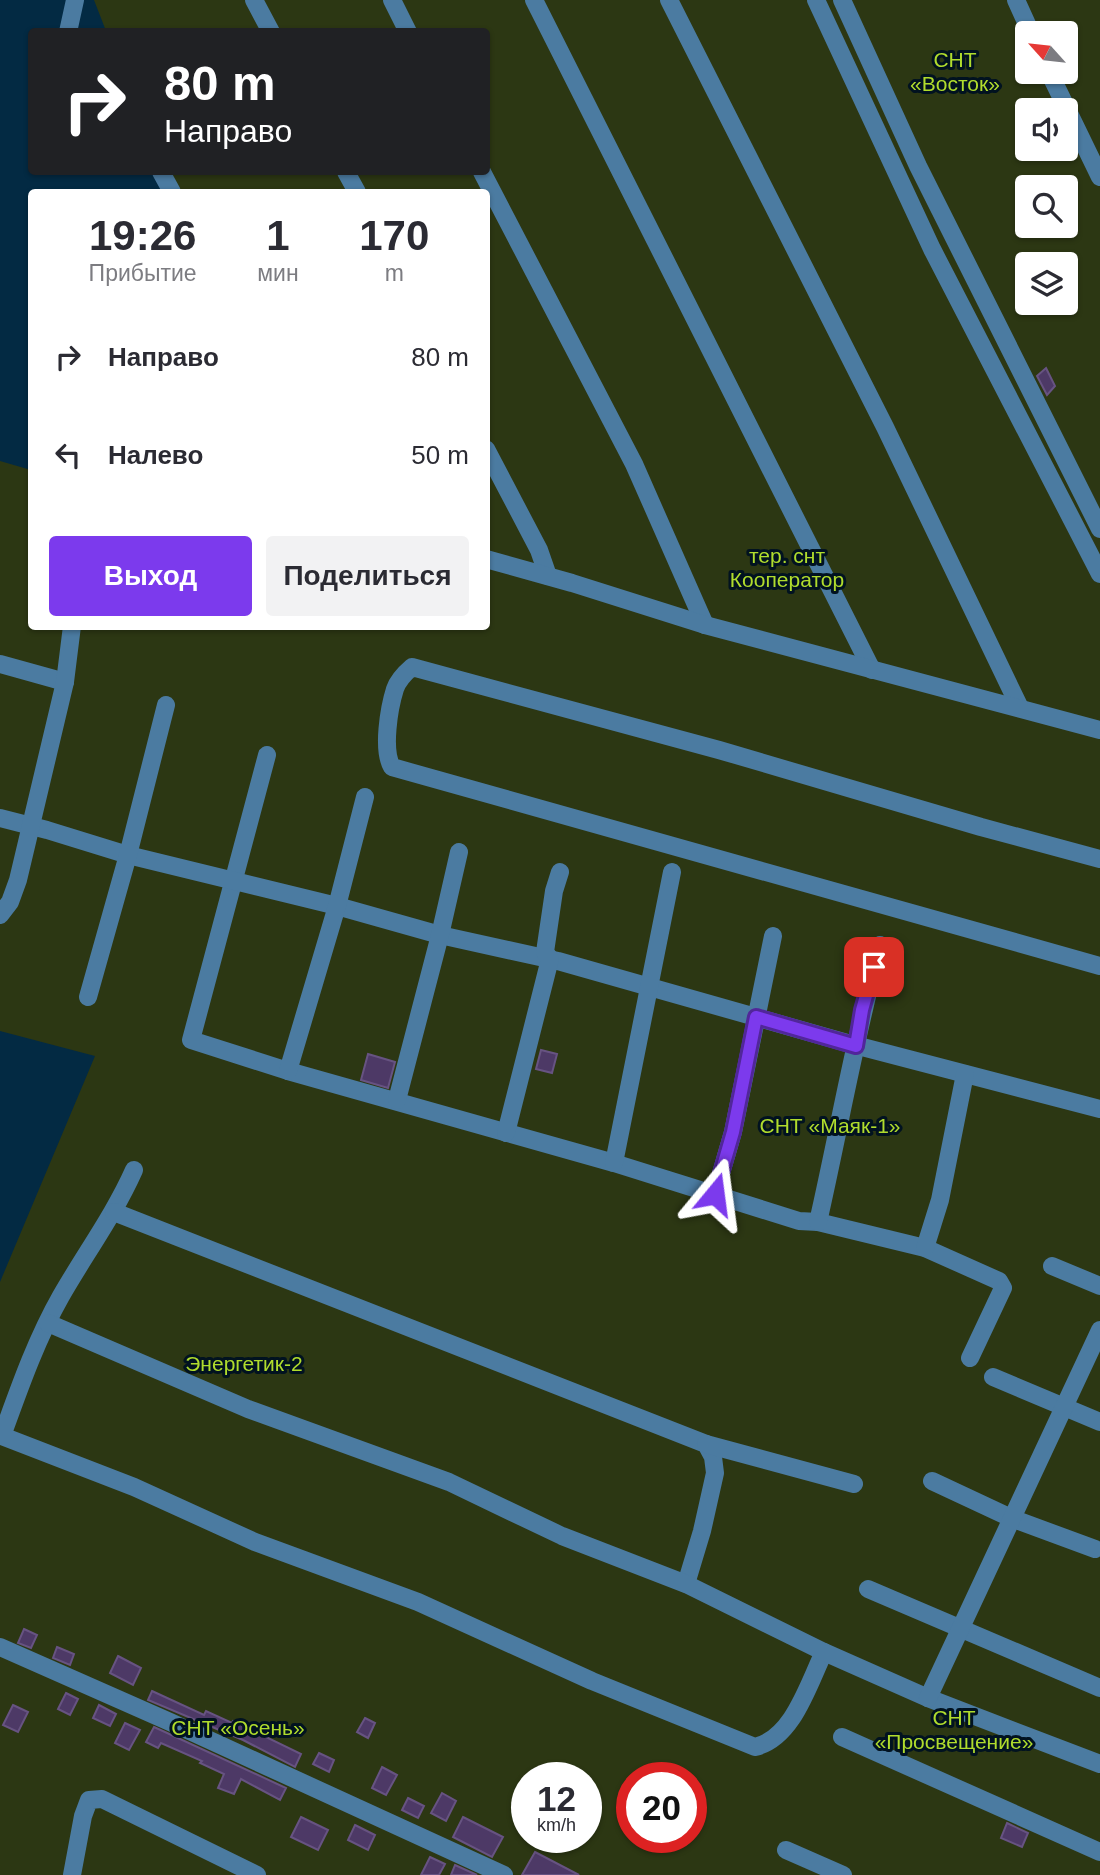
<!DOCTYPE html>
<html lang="ru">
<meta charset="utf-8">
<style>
:root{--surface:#fff;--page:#f2f2f3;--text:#2b2b33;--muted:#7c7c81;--accent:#7c3aed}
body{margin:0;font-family:Helvetica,sans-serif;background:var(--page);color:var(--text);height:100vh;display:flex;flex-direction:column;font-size:26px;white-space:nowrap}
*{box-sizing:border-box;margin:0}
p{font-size:23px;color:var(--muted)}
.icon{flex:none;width:38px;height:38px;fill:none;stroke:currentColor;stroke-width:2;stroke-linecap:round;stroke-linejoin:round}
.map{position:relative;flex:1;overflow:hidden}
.drawer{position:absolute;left:28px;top:189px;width:462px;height:441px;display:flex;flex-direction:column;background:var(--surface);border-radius:7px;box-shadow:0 2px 5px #0004}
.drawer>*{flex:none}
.banner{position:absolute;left:28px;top:28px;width:462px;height:147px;border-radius:7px;box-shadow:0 2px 5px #0004;background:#202124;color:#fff;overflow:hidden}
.needle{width:46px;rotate:297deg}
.controls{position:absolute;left:1015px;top:21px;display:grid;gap:14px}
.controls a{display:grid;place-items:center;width:63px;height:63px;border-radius:7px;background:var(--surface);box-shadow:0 2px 5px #0004;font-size:35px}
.speed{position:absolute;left:511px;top:1762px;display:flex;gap:14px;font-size:35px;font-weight:700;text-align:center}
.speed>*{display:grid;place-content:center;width:91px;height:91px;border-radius:50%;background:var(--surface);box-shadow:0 2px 5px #0004;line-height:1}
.speed small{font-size:18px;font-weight:400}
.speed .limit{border:10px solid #d22;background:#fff;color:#111}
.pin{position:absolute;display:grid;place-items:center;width:60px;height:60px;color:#fff;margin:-30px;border-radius:14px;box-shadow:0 4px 10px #0006}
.me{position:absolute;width:77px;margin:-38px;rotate:16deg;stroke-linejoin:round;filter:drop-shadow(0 0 5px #0008)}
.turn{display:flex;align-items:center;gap:24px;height:147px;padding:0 21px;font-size:32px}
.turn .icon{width:91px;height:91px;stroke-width:2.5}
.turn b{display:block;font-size:49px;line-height:60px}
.eta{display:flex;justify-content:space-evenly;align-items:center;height:119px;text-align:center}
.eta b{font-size:42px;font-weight:600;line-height:49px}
.cta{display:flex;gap:14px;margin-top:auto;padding:14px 21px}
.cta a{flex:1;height:80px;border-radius:7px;background:var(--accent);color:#fff;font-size:28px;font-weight:600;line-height:80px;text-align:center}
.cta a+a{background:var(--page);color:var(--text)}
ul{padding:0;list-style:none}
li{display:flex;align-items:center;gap:21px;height:98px;padding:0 21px}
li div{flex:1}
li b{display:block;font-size:26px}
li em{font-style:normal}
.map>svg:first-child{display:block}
.green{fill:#2c3713;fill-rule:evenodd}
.building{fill:#4d3966;stroke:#675382;stroke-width:2}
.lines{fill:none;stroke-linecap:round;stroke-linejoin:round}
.minor{stroke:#4b7ba1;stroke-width:18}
.route-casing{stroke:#51269a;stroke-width:18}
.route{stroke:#7c3aed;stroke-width:12}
.labels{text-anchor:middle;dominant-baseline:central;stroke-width:6;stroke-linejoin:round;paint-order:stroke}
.park-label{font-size:21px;fill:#b0dc2d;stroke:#011220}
</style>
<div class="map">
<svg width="1100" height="1875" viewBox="0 0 1100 1875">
<rect width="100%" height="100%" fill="#032a43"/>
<g class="green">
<path d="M94 0H839L1100 520V1875H0V1282L95 1056 0 1031V461L31 470 32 626H486V192H169L161 172H486V32L106 31ZM527 1778H586V1838H527ZM632 1778H691V1838H632Z"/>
<path d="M844 0H1100V516ZM1027 33H1066V72H1027ZM1027 110H1066V149H1027ZM1027 187H1066V226H1027ZM1027 264H1066V303H1027Z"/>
</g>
<g class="building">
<polygon points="1046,368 1055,386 1047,395 1037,376"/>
<polygon points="541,1050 557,1054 552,1073 536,1069"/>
<polygon points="368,1054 395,1062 388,1088 361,1080"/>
<polygon points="24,1629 37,1635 31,1648 18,1643"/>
<polygon points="57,1647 74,1654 70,1665 53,1658"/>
<polygon points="118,1656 141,1668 133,1685 110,1673"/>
<polygon points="152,1691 204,1715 206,1711 232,1723 233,1721 301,1754 295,1767 243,1740 148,1700"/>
<polygon points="66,1693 78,1699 70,1715 58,1709"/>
<polygon points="13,1705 28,1712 18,1732 3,1725"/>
<polygon points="99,1705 116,1714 110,1726 93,1718"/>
<polygon points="365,1718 375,1723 368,1738 357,1732"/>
<polygon points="125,1723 140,1730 129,1750 115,1743"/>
<polygon points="154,1727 165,1732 286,1788 280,1800 241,1779 234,1794 218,1788 224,1774 200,1763 202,1761 161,1743 158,1748 146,1742"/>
<polygon points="319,1753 334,1760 329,1772 313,1764"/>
<polygon points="382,1767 397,1775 386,1795 372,1788"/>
<polygon points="442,1793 456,1801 446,1821 431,1813"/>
<polygon points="408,1798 424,1806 418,1818 402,1810"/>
<polygon points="301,1817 328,1830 318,1850 291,1837"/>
<polygon points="463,1817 503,1837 492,1857 453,1837"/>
<polygon points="1007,1823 1028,1833 1022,1847 1001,1838"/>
<polygon points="355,1825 375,1835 368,1850 348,1840"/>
<polygon points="535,1852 579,1875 522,1875"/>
<polygon points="430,1857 445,1864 439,1875 421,1875"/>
<polygon points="455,1865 477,1875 451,1875"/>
</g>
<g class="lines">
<g class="minor">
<polyline points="254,0 271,32"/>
<polyline points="392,0 408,32"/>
<polyline points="534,0 872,670"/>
<polyline points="669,0 885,427 1020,708"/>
<polyline points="816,0 932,249 1100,574"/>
<polyline points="842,0 918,166 1100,529"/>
<polyline points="1016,0 1031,33"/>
<polyline points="68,32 75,0"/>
<polyline points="1049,72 1100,177"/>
<polyline points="161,172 172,192"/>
<polyline points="346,172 357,192"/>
<polyline points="482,172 634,464 705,625"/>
<polyline points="486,449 539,550 548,576"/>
<polyline points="486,559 572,583 705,625 1100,730"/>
<polyline points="0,664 65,682"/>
<polyline points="267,755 191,1040 288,1071 614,1163 799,1221 818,1222 925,1248 999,1281 1003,1288 970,1358"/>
<polyline points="0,818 47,830 128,855 337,906 440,935 558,961 847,1043 1100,1109"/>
<path d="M1100 859 981 827 719 750 412 667C405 673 398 680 395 689 389 708 382 750 392 767L1100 966"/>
<polyline points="0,915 10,902 18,880 65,682 72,626"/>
<polyline points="88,997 128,855 166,705"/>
<polyline points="288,1071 337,906 365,797"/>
<polyline points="397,1100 440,935 459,852"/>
<polyline points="506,1133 550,959 545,952 554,891 560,872"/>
<polyline points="614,1163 672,872"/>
<path d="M134 1170C114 1215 85 1254 61 1296 36 1340 19 1389 2 1436L134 1487 255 1542 418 1602 592 1681 755 1747C793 1738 808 1685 824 1652"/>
<polyline points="715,1194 733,1132 773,936"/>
<polyline points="114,1212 706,1444 713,1457 715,1473 702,1531 686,1584"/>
<path d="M818 1222C839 1130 855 1036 880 945"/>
<polyline points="925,1248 940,1200 965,1074"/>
<polyline points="1052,1266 1100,1286"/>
<polyline points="48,1323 248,1409 449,1482 562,1536 686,1584 824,1652 928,1698 1100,1764"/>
<polyline points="993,1377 1100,1422"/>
<polyline points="706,1444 854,1484"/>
<polyline points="932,1481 1011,1518 1095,1549"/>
<polyline points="868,1589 1100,1688"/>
<polyline points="0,1647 170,1722 504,1875"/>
<polyline points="928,1698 1100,1330"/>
<polyline points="842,1737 1100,1852"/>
<polyline points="786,1850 843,1875"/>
<polyline points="72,1875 83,1816 89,1800 102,1799 257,1875"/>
</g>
</g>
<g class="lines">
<g class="route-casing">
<polyline id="route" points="715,1194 733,1132 756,1017 856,1046 862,1010 874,967"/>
</g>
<use href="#route" class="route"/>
</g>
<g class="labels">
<g class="park-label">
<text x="955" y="59">СНТ<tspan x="955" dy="24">«Восток»</tspan></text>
<text x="787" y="555">тер. снт<tspan x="787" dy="24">Кооператор</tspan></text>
<text x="830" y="1125">СНТ «Маяк-1»</text>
<text x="244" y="1363">Энергетик-2</text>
<text x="954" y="1717">СНТ<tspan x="954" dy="24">«Просвещение»</tspan></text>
<text x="238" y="1727">СНТ «Осень»</text>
</g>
</g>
</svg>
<div class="controls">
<a><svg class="needle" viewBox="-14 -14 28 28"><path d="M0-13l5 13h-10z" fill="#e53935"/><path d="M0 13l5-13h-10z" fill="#7c7c81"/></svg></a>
<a><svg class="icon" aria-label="sound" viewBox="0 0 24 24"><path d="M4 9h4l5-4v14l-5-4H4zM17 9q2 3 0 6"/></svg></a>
<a><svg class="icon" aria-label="search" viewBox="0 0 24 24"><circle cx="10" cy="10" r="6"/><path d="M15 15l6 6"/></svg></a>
<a><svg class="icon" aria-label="layers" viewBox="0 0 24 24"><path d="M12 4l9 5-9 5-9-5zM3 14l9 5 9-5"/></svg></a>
</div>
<div class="speed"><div>12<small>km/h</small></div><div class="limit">20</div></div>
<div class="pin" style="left:874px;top:967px;background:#d93025"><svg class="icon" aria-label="arrive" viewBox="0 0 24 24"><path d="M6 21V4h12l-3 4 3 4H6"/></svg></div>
<svg class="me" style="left:715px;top:1194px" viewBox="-20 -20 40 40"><path d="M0-17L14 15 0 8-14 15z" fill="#7c3aed" stroke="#fff" stroke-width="4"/></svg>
<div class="banner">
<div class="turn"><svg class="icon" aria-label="right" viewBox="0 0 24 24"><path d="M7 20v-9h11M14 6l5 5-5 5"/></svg><div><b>80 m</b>Направо</div></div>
</div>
<section class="drawer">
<div class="eta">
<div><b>19:26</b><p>Прибытие</p></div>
<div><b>1</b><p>мин</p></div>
<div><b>170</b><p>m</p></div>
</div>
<ul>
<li><svg class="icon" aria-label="right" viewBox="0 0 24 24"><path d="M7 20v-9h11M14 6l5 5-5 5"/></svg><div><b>Направо</b></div><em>80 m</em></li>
<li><svg class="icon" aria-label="left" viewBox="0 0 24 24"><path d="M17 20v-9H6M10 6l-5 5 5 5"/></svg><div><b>Налево</b></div><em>50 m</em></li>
</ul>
<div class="cta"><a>Выход</a><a>Поделиться</a></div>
</section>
</div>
